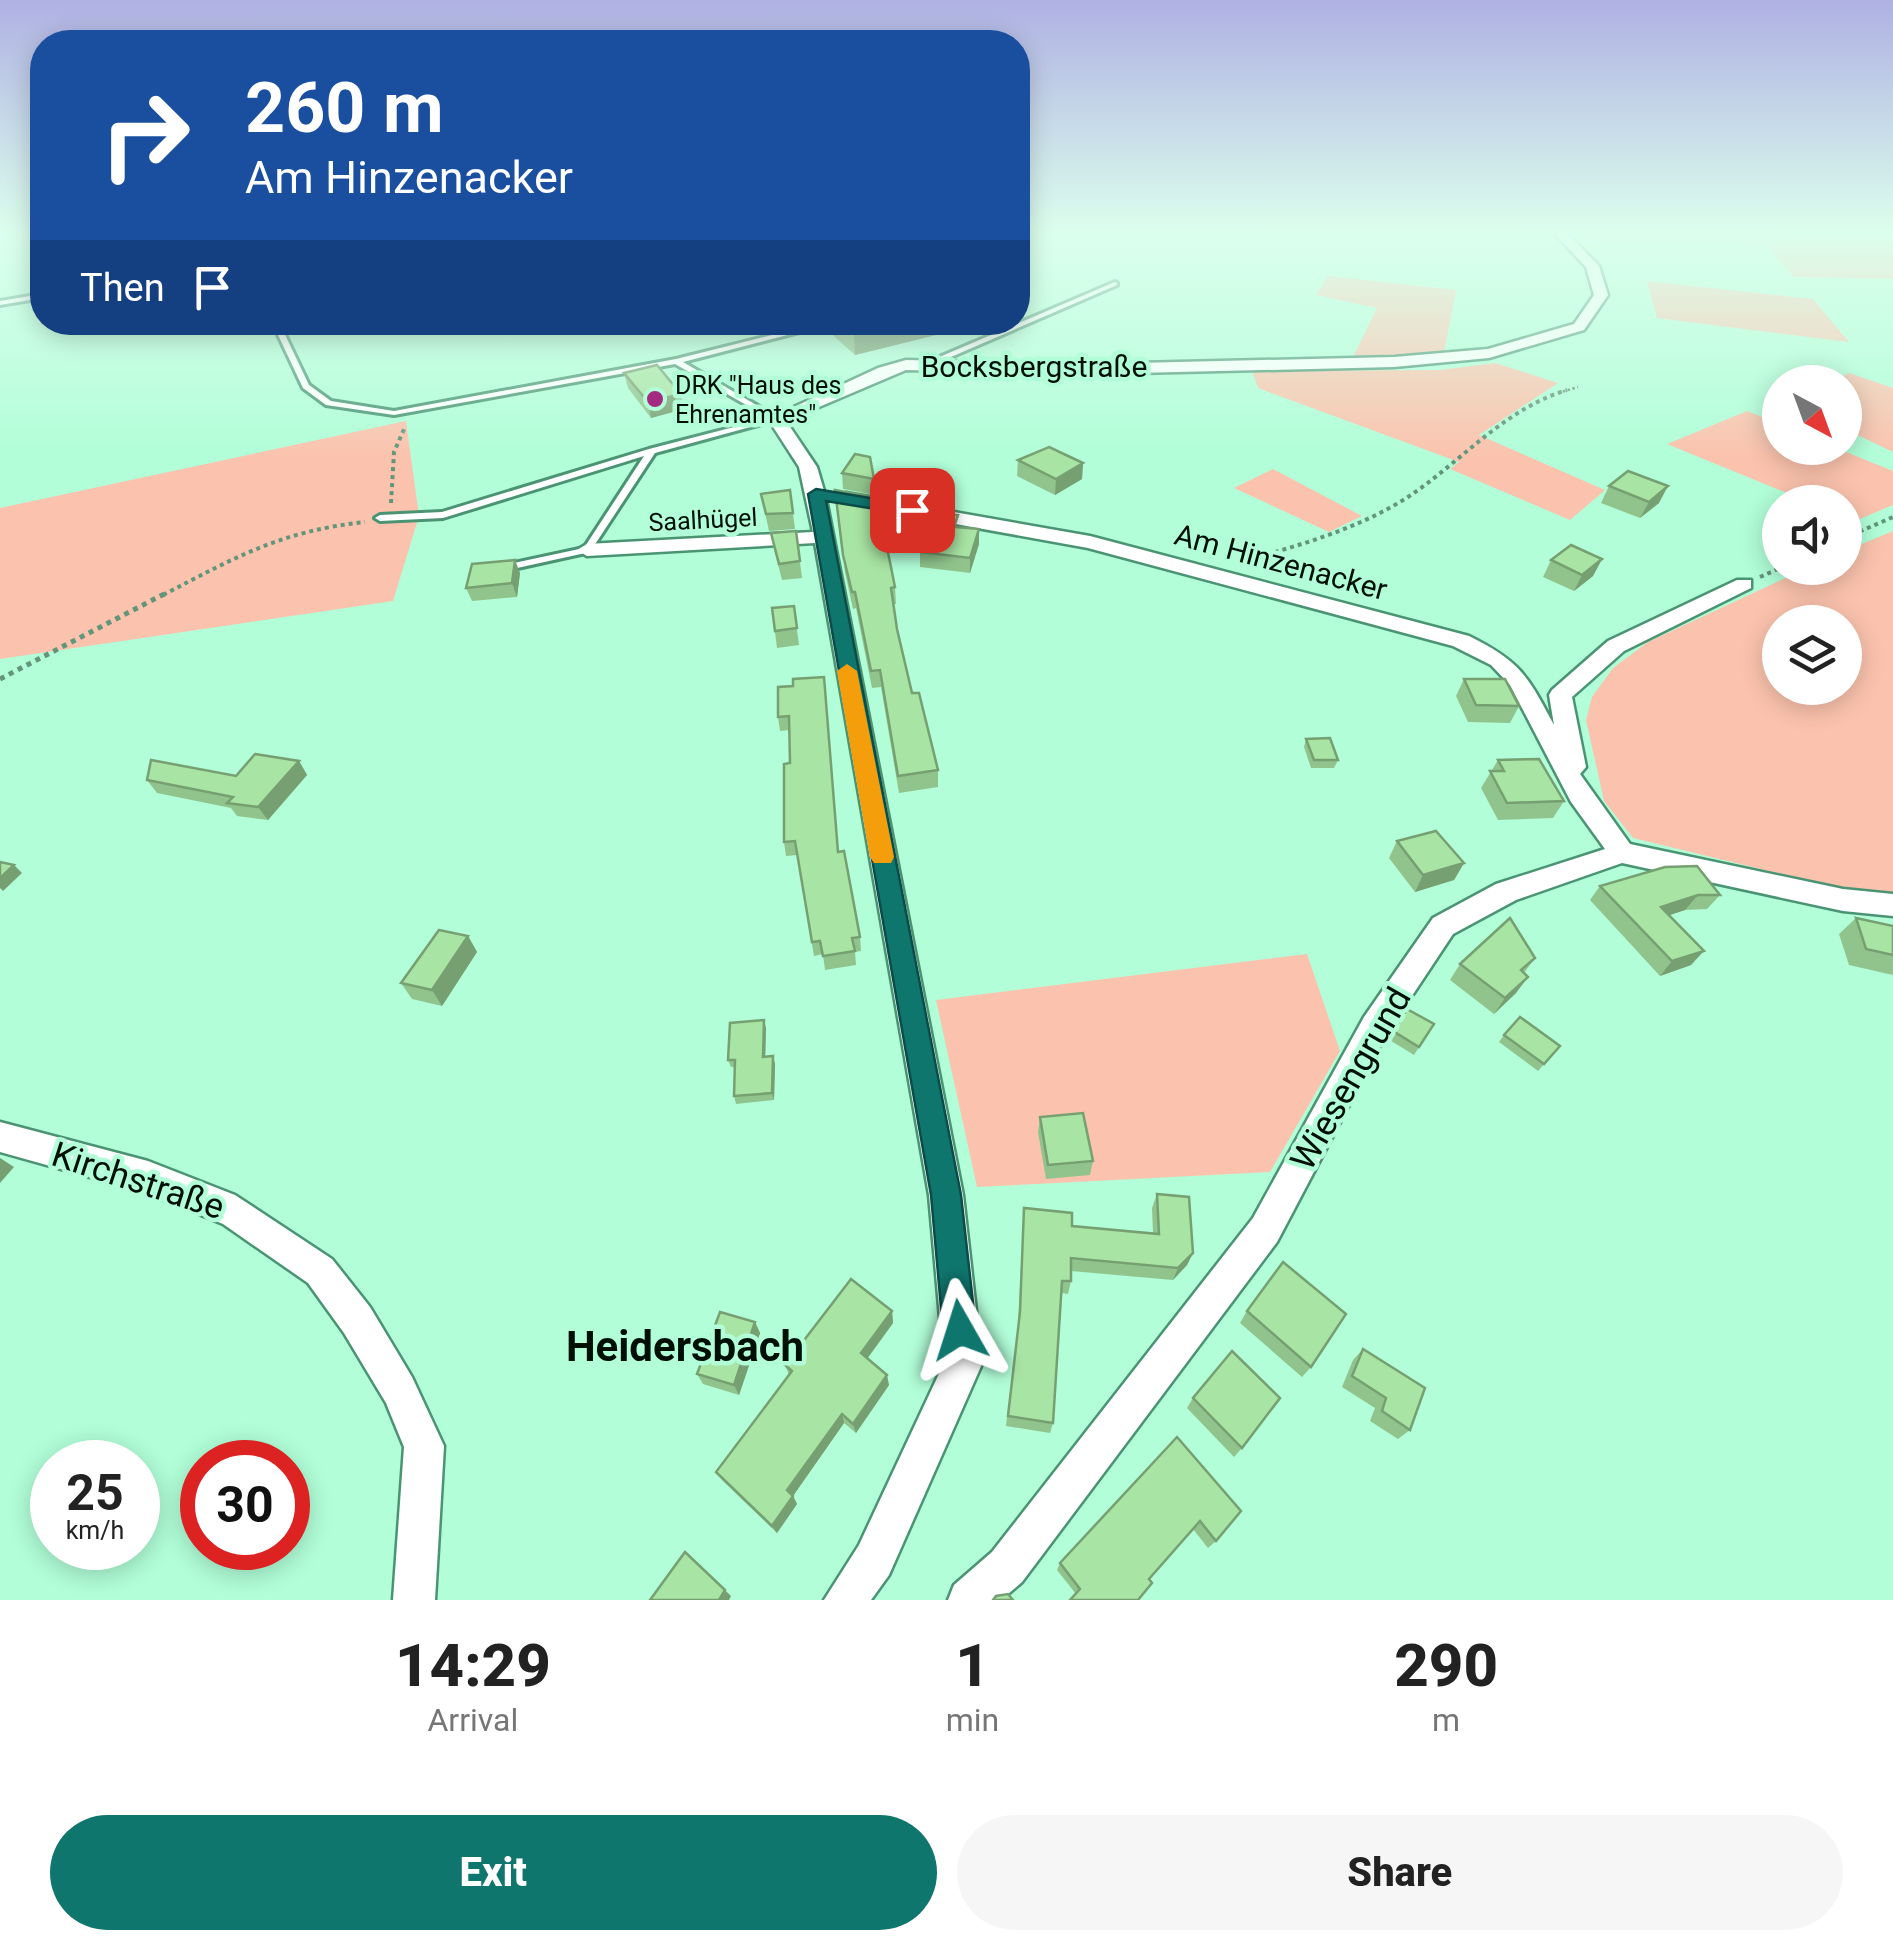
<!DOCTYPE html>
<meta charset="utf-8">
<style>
:root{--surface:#fff;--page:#f6f6f6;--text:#222;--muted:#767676;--accent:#0f766e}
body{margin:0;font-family:Roboto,sans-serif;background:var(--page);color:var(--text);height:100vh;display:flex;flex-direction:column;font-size:38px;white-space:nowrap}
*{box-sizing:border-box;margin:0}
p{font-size:32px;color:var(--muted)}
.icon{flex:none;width:55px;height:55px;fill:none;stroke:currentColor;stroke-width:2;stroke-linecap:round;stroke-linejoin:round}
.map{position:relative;height:1600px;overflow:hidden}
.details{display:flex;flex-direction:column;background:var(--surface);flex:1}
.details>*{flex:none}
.hud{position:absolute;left:30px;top:30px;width:1000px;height:305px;border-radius:40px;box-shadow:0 5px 25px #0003;background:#1a4fa0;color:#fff;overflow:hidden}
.needle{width:65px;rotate:139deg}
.controls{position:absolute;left:1762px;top:365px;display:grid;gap:20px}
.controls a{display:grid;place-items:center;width:100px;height:100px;border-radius:50%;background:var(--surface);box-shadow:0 5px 25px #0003;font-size:50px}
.speed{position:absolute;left:30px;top:1440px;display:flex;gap:20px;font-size:50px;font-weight:700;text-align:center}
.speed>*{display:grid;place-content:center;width:130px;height:130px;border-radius:50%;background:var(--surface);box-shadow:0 5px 25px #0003;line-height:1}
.speed small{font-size:25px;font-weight:400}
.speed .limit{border:15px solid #d22;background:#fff;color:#111}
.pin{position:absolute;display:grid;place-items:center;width:85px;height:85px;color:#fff;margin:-42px;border-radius:20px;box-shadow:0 5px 15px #0006}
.me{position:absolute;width:110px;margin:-55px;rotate:354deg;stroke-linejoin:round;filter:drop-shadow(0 0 8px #0008)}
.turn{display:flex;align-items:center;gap:35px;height:210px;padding:0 50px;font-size:45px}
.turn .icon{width:130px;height:130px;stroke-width:2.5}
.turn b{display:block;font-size:70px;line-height:85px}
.then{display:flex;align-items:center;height:95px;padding:0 50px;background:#0003;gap:20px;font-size:38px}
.eta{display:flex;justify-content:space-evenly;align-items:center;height:170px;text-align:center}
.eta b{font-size:60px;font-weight:800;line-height:70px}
.primary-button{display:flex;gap:20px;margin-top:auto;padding:20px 50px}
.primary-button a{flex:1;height:115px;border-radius:60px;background:var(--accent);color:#fff;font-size:40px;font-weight:800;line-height:115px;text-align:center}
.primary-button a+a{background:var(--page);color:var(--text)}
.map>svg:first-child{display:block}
.green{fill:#fbc3ad;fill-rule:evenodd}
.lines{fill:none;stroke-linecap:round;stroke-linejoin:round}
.service-casing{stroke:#4a9473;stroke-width:6}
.minor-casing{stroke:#4a9473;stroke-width:5}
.path-far2{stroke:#63957b;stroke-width:2.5;stroke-dasharray:2.5 2.5;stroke-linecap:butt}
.path-far1{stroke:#63957b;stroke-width:4;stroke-dasharray:4 4;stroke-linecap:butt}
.path{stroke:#63957b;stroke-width:5;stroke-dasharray:5 5;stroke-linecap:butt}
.service{fill:#fff;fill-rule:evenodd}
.minor{fill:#fff;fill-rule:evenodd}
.wall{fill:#90c48c}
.shaded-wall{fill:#76a072}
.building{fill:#a8e4a3;stroke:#76a072;stroke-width:2.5}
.route{fill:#0f766e;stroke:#0a4d48;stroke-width:2.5}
.slow{fill:#f59e0b}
.poi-dot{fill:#a32a80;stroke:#b1fed8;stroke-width:4}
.labels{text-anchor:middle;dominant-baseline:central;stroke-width:9;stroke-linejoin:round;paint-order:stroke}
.far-poi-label{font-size:25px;fill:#001007;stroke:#b1fed8;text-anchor:start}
.far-street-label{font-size:25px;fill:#001007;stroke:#b1fed8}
.street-label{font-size:30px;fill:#001007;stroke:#b1fed8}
.near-street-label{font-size:35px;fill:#001007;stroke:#b1fed8}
.near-quarter-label{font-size:42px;font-weight:bold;fill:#001007;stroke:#b1fed8}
</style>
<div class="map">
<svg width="1893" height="1600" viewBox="0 0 1893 1600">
<rect width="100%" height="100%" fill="#b1fed8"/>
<g class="green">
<polygon points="1587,234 1893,234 1893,279 1794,277 1764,243 1595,242"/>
<polygon points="1328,276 1456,290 1444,353 1352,359 1377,308 1316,295"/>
<polygon points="1647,281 1813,299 1849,342 1657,318"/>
<polygon points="1495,363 1558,383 1479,435 1605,490 1570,520 1450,469 1459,462 1258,388 1252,371 1440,370"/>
<polygon points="1849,373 1893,388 1893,452 1845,429 1845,382 1828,382"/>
<polygon points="1747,411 1780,424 1780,448 1836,448 1893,471 1893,505 1855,521 1845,517 1845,502 1809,502 1667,444"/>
<polygon points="406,421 419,516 393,601 0,659 0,508"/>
<polygon points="1273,469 1362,516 1329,532 1234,488"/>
<path d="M1893 531V894L1839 888 1633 838 1604 801 1586 720 1592 697 1613 668 1648 642 1807 568H1845V551ZM1780 622H1845V688H1780Z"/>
<polygon points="1307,954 1340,1051 1270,1172 977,1187 936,1000"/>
</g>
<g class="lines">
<g class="service-casing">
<g id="service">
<polygon points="1115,282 1117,283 1117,285 930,366 923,364"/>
<polygon points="42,294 42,298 0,305 0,301"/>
<polygon points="272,322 279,322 309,385 331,401 394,411 676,359 824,322 838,322 683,362 780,419 655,453 590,552 504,571 499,568 500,566 584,548 644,456 443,518 380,521 375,518 380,515 442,512 649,449 769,418 675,364 394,415 326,405 303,388"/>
<polygon points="951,322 959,322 964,327 957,329"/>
</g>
</g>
<g class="minor-casing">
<g id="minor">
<polygon points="1555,234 1568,234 1599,266 1608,295 1584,330 1489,358 1394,367 1094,374 906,370 786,421 817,467 825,494 963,1195 982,1364 889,1575 871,1600 824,1600 859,1545 944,1363 929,1195 815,543 587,556 577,550 587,544 813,532 799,467 768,419 878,368 906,360 1094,364 1394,357 1488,349 1574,324 1594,295 1586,267"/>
<path d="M846 493 1090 536 1469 636C1521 662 1527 675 1554 725L1549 695 1552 690 1608 641 1737 580H1751V588L1624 651 1572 697 1586 767 1580 774 1630 844 1843 889 1893 894V916L1843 911 1622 863 1516 900 1453 934 1386 1035 1277 1242 1022 1582 1001 1600H948L954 1585 992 1552 1253 1218 1364 1017 1433 918 1496 884 1605 849 1571 802 1510 685 1491 665 1453 646 1088 548 839 503 837 499Z"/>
<polygon points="0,1122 148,1161 235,1195 332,1259 370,1307 412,1377 444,1446 435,1600 393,1600 404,1447 386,1403 344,1333 308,1283 223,1224 147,1193 0,1152"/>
</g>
</g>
<polyline class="path-far2" points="1558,393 1578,387"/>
<g class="path-far1">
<polyline points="391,503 394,452 405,427"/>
<polyline points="1845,538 1893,517"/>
<path d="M1244 561C1300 545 1358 529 1408 497 1461 462 1504 409 1567 390"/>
<polyline points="1760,577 1780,568"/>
<path d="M163 595C236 557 281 531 365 522"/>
</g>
<polyline class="path" points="0,679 168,592"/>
<use href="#service" class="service"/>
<use href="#minor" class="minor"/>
</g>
<g class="wall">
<polygon points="825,322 952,322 952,331 855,355 826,329"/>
<polygon points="624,373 681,394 684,409 651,418 628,388"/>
<polygon points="1018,460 1083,463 1082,479 1055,495 1017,476"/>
<polygon points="842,473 874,479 875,495 843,489"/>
<polygon points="1609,486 1659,503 1640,518 1601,503"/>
<polygon points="790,490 795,529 769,531 761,494"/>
<polygon points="835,490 895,587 896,604 894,604 897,629 912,693 938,770 938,787 899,793 881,687 872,688 856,608 853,609 845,572"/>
<polygon points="958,527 979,529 979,544 970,573 920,567 920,552"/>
<polygon points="796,531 802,578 782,580 774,549 771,533"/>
<polygon points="1602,559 1593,576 1574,591 1543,577 1551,560"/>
<polygon points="520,573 517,597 472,601 466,588"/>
<polygon points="794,606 799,645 777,648 772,608"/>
<polygon points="1464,679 1519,706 1510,723 1468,722 1456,696"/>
<polygon points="778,687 838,852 860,937 861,951 855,952 856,965 825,970 823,954 814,956 797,855 786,856 784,842 790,763 789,730 780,731 778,717"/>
<polygon points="1306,739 1338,760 1334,768 1311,768 1304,747"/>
<polygon points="1498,760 1564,801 1553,818 1498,820 1481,788"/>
<polygon points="299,761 307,775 268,820 237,816 231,808 157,793 147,780 236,776"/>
<polygon points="1397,841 1464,863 1454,880 1415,892 1389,858"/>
<polygon points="1600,886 1720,895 1707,909 1685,910 1669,915 1691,965 1660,976 1590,900"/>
<polygon points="1856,918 1893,926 1893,975 1849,965 1839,934"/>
<polygon points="468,936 477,952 442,1006 412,999 401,983"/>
<polygon points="1535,958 1524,973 1516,993 1494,1014 1450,980 1460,964"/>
<polygon points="1407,1009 1434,1024 1414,1055 1388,1039"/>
<polygon points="766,1028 765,1057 773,1056 775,1064 774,1100 736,1104 734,1096 735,1067 731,1067 728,1060"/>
<polygon points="1504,1035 1560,1046 1538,1071 1499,1042"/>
<polygon points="1040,1117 1093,1161 1090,1175 1046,1179 1038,1132"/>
<polygon points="1157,1194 1193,1253 1187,1265 1173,1280 1071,1271 1071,1281 1068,1294 1062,1293 1053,1423 1050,1433 1006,1426 1018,1324 1024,1208 1072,1226 1153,1233 1152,1208"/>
<polygon points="892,1311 893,1323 868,1358 889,1385 856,1433 844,1423 793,1496 797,1504 777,1533 722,1480 716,1472 789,1375 785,1365"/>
<polygon points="1247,1311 1311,1367 1302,1377 1240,1323"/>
<polygon points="755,1322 760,1333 739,1395 703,1384 697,1374"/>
<polygon points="1363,1349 1410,1430 1398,1439 1370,1421 1375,1408 1342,1387 1353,1360"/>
<polygon points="1193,1398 1242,1448 1234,1457 1187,1408"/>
<polygon points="1177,1437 1216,1541 1208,1548 1193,1529 1076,1594 1057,1570 1060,1563"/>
</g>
<g class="shaded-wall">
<polygon points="897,322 952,322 952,331 855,355 854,333"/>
<polygon points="681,394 684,409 651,418 648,402"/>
<polygon points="1083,463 1082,479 1055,495 1056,479"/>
<polygon points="1668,486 1659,503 1640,518 1649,502"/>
<polygon points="979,529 979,544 970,573 970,558"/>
<polygon points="1602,559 1593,576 1574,591 1582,575"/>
<polygon points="515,560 520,573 517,597 512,583"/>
<polygon points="299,761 307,775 268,820 258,807"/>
<polygon points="1464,863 1454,880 1415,892 1423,875"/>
<polygon points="14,865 22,873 3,891 0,888 0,878"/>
<polygon points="1698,895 1685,910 1649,922 1661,907"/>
<polygon points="468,936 477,952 442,1006 432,990"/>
<polygon points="1704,951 1691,965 1660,976 1672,961"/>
<polygon points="1528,977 1516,993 1494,1014 1505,998"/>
<polygon points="764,1020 766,1028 765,1065 763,1057"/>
<polygon points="773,1056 775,1064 774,1100 772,1093"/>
<polygon points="0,1158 14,1167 0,1183"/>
<polygon points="1193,1253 1187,1265 1173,1280 1178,1268"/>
<polygon points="892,1311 893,1323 863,1364 861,1353"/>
<polygon points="755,1322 760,1333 739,1395 734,1385"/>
<polygon points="887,1375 889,1385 856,1433 853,1424"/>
<polygon points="842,1414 844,1423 793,1496 797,1504 777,1533 772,1526 787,1490"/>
<polygon points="685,1552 731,1596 729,1600 719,1600"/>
</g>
<g class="building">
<polygon points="842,322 897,322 854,333"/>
<polygon points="657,365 681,394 648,402 624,373"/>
<polygon points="1049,447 1083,463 1056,479 1018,460"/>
<polygon points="855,454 870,457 874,479 842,473"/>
<polygon points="1628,471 1668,486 1649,502 1609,486"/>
<polygon points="790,490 793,513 766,514 761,494"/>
<polygon points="835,490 877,498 895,587 891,588 897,629 912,693 919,693 938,770 898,776 880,670 871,671 855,592 852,592 843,555"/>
<polygon points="935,513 958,515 954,527 979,529 970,558 920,552"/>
<polygon points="796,531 800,561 779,564 771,533"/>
<polygon points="1571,545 1602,559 1582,575 1551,560"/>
<polygon points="515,560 512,583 466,588 472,564"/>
<polygon points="794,606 797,628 775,631 772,608"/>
<polygon points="824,677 838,852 844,851 860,937 852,938 855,951 823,956 820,941 812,942 795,841 784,842 784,764 790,763 789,716 778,717 778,687 793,686 793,679"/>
<polygon points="1464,679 1505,679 1519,706 1476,705"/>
<polygon points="1330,738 1338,760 1314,760 1306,739"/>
<polygon points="255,754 299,761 258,807 227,803 233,797 147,780 151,760 236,776"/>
<polygon points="1539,759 1564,801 1507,803 1490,771 1504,771 1498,760"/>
<polygon points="1436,831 1464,863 1423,875 1397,841"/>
<polygon points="0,862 14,865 0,878"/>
<polygon points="1697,866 1720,895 1698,895 1661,907 1704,951 1672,961 1600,886 1665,867"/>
<polygon points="1510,918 1535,958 1521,970 1528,977 1505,998 1460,964"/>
<polygon points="1856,918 1893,926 1893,955 1866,949"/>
<polygon points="439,930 468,936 432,990 401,983"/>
<polygon points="1407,1009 1434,1024 1419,1047 1393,1031"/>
<polygon points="1520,1017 1560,1046 1544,1064 1504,1035"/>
<polygon points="764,1020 763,1057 773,1056 772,1093 734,1096 735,1060 728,1060 730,1023"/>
<polygon points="1083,1113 1093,1161 1048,1165 1040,1117"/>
<polygon points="1157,1194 1189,1197 1193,1253 1178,1268 1071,1258 1071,1281 1062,1281 1053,1423 1008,1416 1020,1312 1024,1208 1072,1213 1072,1226 1159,1234"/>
<polygon points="1283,1262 1346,1314 1311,1367 1247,1311"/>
<polygon points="851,1279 892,1311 861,1353 887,1375 853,1424 842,1414 787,1490 793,1496 772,1526 716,1472 792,1371 785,1365"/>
<polygon points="720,1312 755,1322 734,1385 697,1374"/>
<polygon points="1363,1349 1425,1388 1410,1430 1382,1411 1386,1398 1352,1376"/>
<polygon points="1232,1351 1280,1398 1242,1448 1193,1398"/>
<polygon points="1177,1437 1241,1511 1216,1541 1200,1521 1149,1579 1152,1583 1138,1600 1070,1600 1080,1589 1060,1563"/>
<polygon points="685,1552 725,1590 719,1600 650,1600"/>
<polygon points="1008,1594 1013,1600 993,1600 996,1596"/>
</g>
<linearGradient id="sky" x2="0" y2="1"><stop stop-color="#afb1e3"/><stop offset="0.51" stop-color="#dcffed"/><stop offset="1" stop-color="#dcffed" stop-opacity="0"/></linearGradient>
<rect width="1893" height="458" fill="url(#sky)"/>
<polygon class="route" points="816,489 912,505 921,510 912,515 826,501 961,1195 976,1330 972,1342 960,1347 948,1342 943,1330 931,1195 808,494"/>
<polygon class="slow" points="847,664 857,671 894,857 891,863 874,863 870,857 837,671"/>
<circle class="poi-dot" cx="655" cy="399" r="10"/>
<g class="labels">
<g class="far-poi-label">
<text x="675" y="385">DRK "Haus des<tspan x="675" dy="29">Ehrenamtes"</tspan></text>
</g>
<g class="far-street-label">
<text transform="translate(703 520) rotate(-3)">Saalhügel</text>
</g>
<g class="street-label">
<text x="1034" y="366">Bocksbergstraße</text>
<text transform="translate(1281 562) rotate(15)">Am Hinzenacker</text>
</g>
<g class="near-street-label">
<text transform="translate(1351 1079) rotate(-60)">Wiesengrund</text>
<text transform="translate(138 1181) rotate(18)">Kirchstraße</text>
</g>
<g class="near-quarter-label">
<text x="685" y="1346">Heidersbach</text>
</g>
</g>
</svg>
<div class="controls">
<a><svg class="needle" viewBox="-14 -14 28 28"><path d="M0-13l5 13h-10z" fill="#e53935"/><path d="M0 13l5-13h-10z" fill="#767676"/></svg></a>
<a><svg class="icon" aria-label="sound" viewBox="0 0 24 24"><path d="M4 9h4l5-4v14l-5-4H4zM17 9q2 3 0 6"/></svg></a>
<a><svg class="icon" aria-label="layers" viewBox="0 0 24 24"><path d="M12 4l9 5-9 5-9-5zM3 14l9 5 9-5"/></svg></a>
</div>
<div class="speed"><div>25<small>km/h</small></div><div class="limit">30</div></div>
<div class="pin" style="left:912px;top:510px;background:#d93025"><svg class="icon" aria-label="arrive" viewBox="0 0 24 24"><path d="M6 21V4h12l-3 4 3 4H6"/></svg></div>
<svg class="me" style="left:960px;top:1330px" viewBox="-20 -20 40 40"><path d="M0-17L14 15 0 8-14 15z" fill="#0f766e" stroke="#fff" stroke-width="4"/></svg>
<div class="hud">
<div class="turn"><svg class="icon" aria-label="right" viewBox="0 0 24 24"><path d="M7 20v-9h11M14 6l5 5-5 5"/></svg><div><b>260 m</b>Am Hinzenacker</div></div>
<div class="then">Then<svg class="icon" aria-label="arrive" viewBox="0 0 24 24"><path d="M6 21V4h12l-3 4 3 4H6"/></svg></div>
</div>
</div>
<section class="details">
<div class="eta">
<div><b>14:29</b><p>Arrival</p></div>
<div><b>1</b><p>min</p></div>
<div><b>290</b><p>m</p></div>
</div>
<div class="primary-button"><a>Exit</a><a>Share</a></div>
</section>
